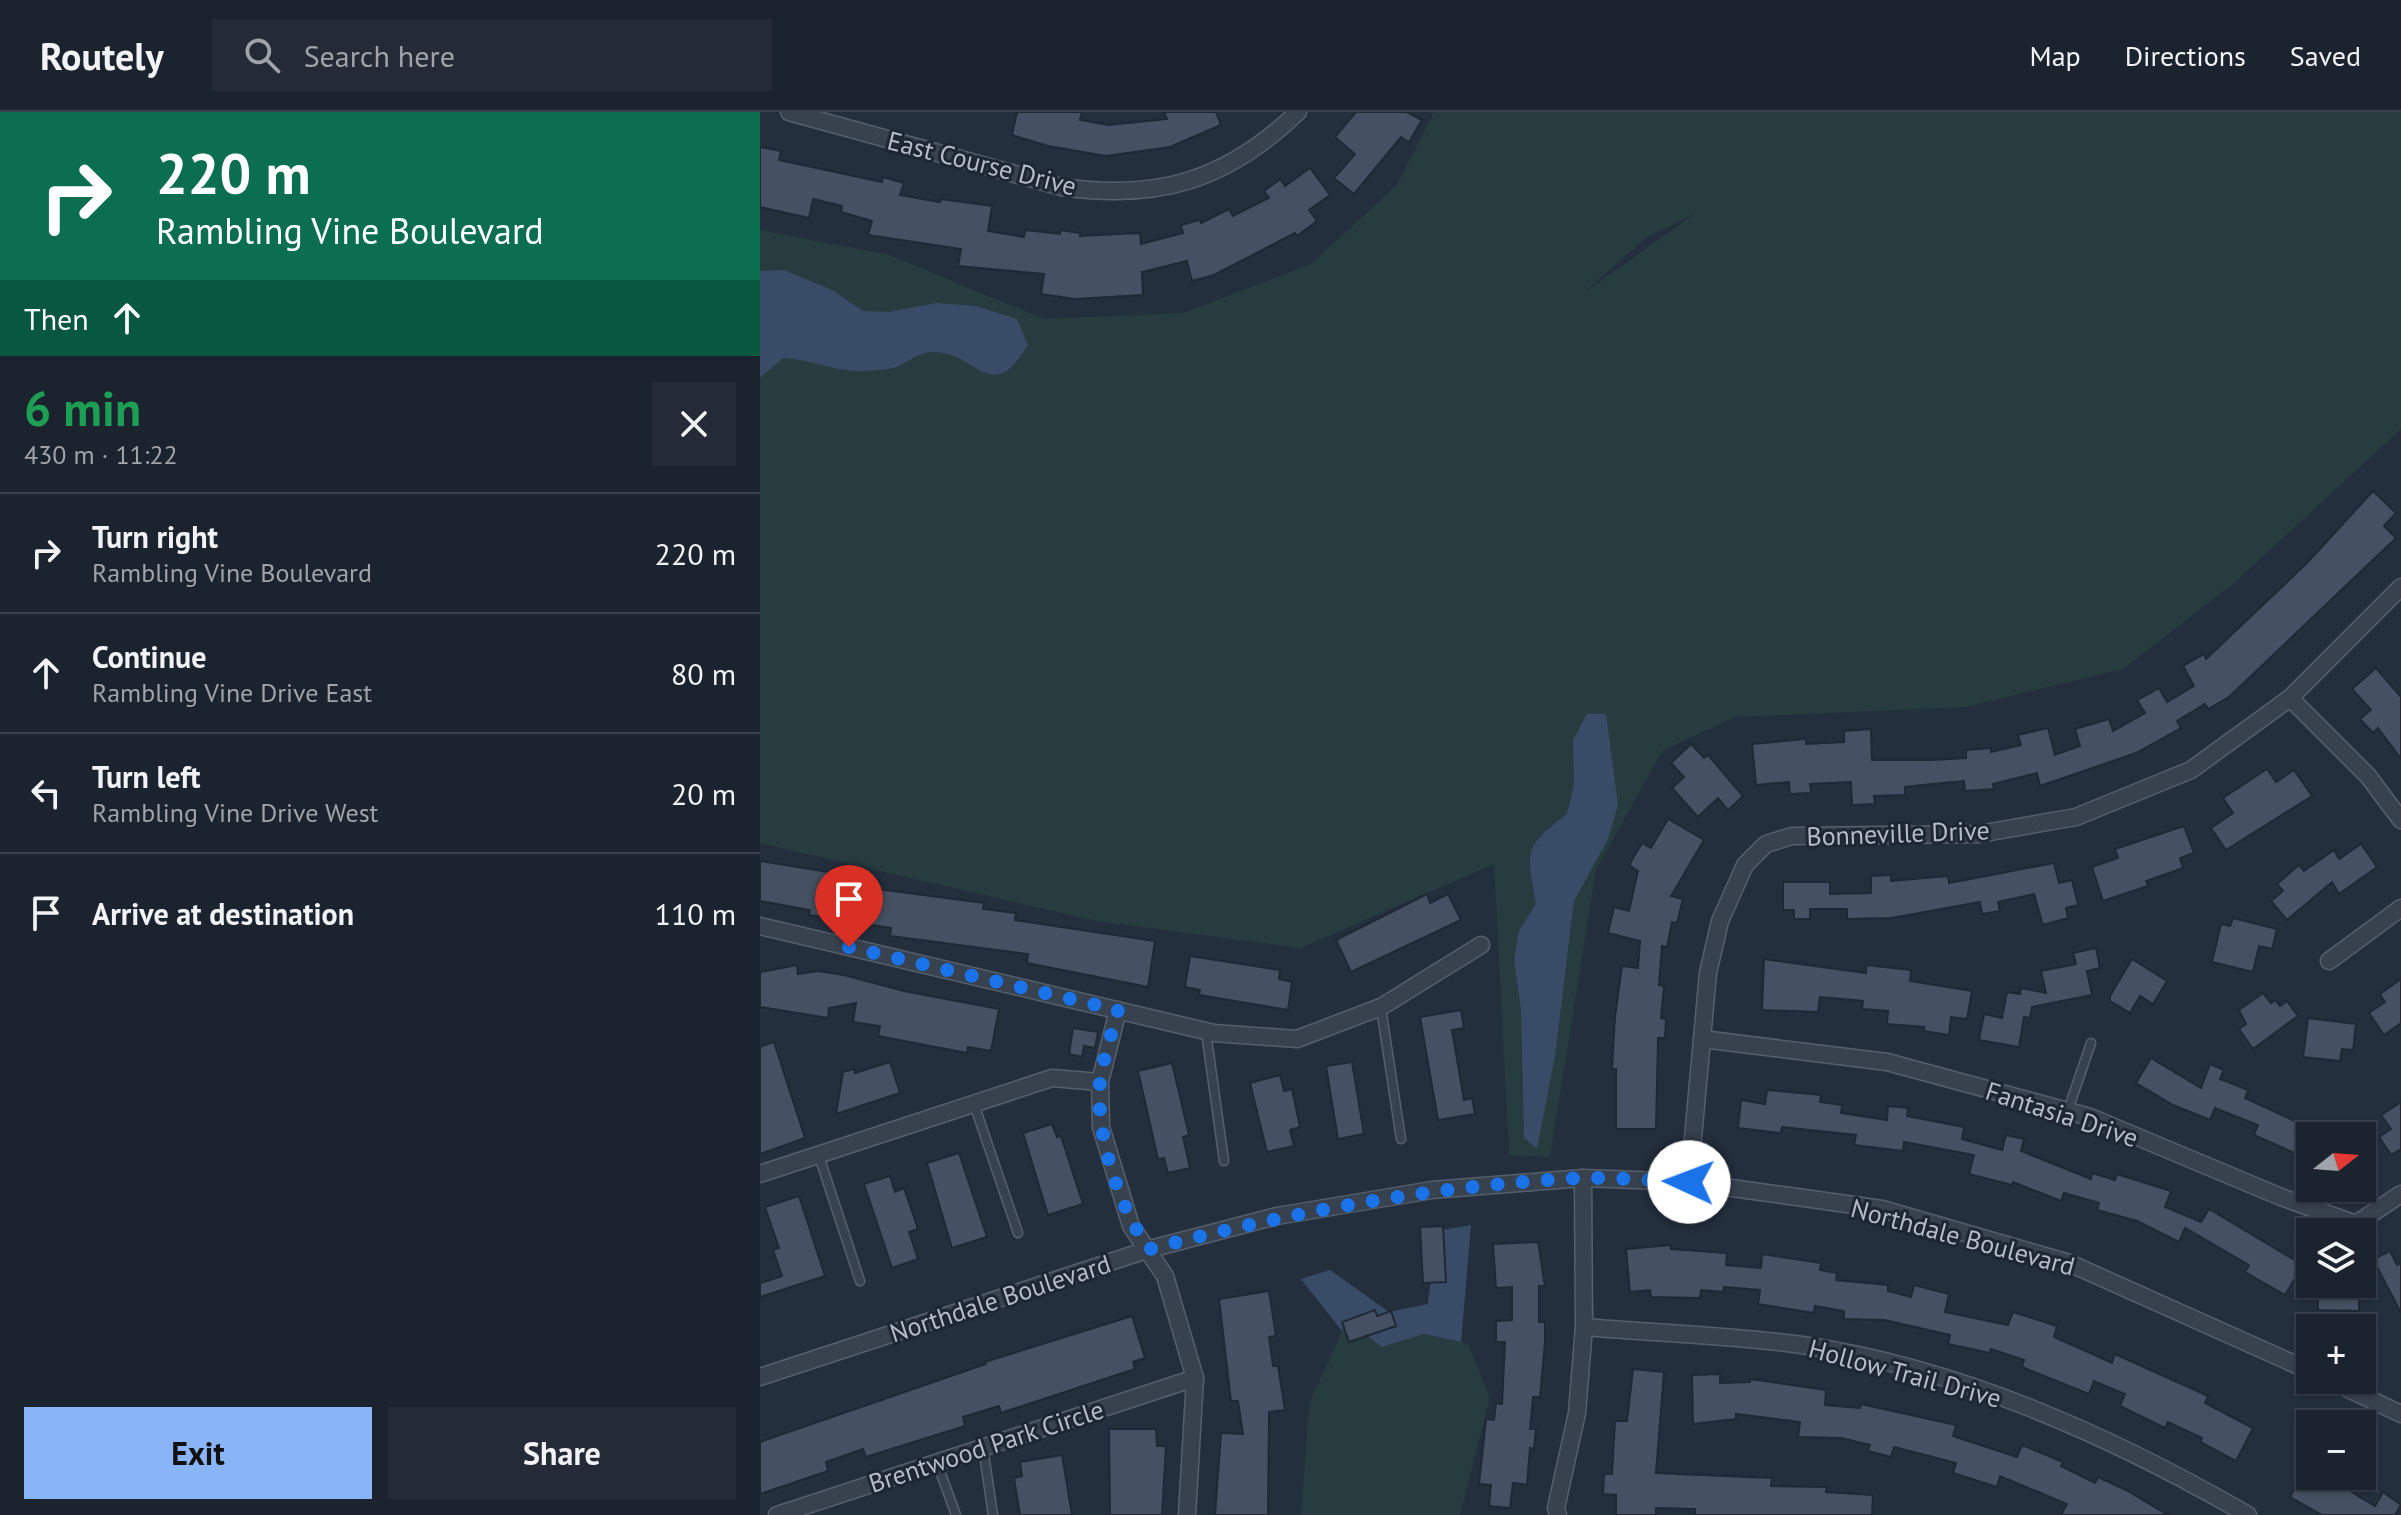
<!DOCTYPE html>
<meta charset="utf-8">
<style>
:root{--surface:#1b232e;--page:#242b36;--text:#f1f3f6;--muted:#a0a4aa;--line:#39404a;--accent:#8ab4f8}
body{margin:0;font-family:"PT Sans",sans-serif;background:var(--page);color:var(--text);height:100vh;display:flex;flex-direction:column;font-size:30px;white-space:nowrap}
*{box-sizing:border-box;margin:0}
p{font-size:26px;color:var(--muted)}
.icon{flex:none;width:44px;height:44px;fill:none;stroke:currentColor;stroke-width:2;stroke-linecap:round;stroke-linejoin:round}
.map{position:relative;flex:1;overflow:hidden}
.drawer{display:flex;flex-direction:column;background:var(--surface);width:760px}
.drawer>*{flex:none}
.banner{background:#0b6e4f;color:#fff;overflow:hidden}
.needle{width:52px;rotate:73deg}
.tools{position:absolute;left:1536px;top:1010px;display:grid;gap:16px}
.tools a{display:grid;place-items:center;width:80px;height:80px;border-radius:0px;background:var(--surface);box-shadow:0 2px 6px #0004,0 0 0 2px var(--line);font-size:40px}
.pin{position:absolute;display:grid;place-items:center;width:68px;height:68px;color:#fff;margin:-82px -34px;border-radius:50% 50% 50% 0;rotate:-45deg;box-shadow:0 0 8px #0007}
.pin .icon{rotate:45deg}
.me{position:absolute;width:88px;margin:-44px;rotate:272deg;stroke-linejoin:round;filter:drop-shadow(0 0 6px #0008)}
.turn{display:flex;align-items:center;gap:28px;height:168px;padding:0 24px;font-size:36px}
.turn .icon{width:104px;height:104px;stroke-width:2.5}
.turn b{display:block;font-size:56px;line-height:68px}
.then{display:flex;align-items:center;height:76px;padding:0 24px;background:#0003;gap:16px;font-size:30px}
.round{display:grid;place-items:center;flex:none;width:84px;height:84px;border-radius:0px;background:var(--page)}
.head{display:flex;align-items:center;justify-content:space-between;height:136px;padding:0 24px}
h1{font-size:48px;font-weight:800;line-height:60px;color:#1e9e55}
.cta{display:flex;gap:16px;margin-top:auto;padding:16px 24px}
.cta a{flex:1;height:92px;border-radius:0px;background:var(--accent);color:#111;font-size:32px;font-weight:800;line-height:92px;text-align:center}
.cta a+a{background:var(--page);color:var(--text)}
ul{padding:0;list-style:none}
li{display:flex;align-items:center;gap:24px;height:120px;padding:0 24px;border-top:2px solid var(--line)}
li div{flex:1}
li b{display:block;font-size:30px}
li em{font-style:normal}
header{display:flex;align-items:center;gap:48px;box-sizing:border-box;height:112px;padding:0 40px;background:var(--surface);border-bottom:2px solid var(--line)}
header strong{font-size:38px}
nav{display:flex;gap:44px;margin-inline-start:auto;font-size:28px}
.search{width:560px;height:72px;background:var(--page);display:flex;align-items:center;gap:20px;box-sizing:border-box;padding:0 28px;border-radius:0px;color:var(--muted);font-size:30px}
main{display:flex;flex:1;min-height:0}
.map>svg:first-child{display:block}
.green{fill:#263c3f;fill-rule:evenodd}
.water{fill:#394c67}
.building{fill:#455162;stroke:#1f2835;stroke-width:2}
.lines{fill:none;stroke-linecap:round;stroke-linejoin:round}
.service-casing{stroke:#565f6c;stroke-width:11}
.minor-casing{stroke:#565f6c;stroke-width:19}
.service{stroke:#38414e;stroke-width:8}
.minor{stroke:#38414e;stroke-width:16}
.route{stroke:#1a73e8;stroke-width:14;stroke-dasharray:0 25.2}
.labels{text-anchor:middle;dominant-baseline:central;stroke-width:6;stroke-linejoin:round;paint-order:stroke}
.street-label{font-size:26px;fill:#b4bcc9;stroke:#1d2633}
</style>
<header>
<strong>Routely</strong>
<div class="search"><svg class="icon" aria-label="search" viewBox="0 0 24 24"><circle cx="10" cy="10" r="6"/><path d="M15 15l6 6"/></svg>Search here</div>
<nav><a>Map</a><a>Directions</a><a>Saved</a></nav>
</header>
<main>
<section class="drawer">
<div class="banner">
<div class="turn"><svg class="icon" aria-label="right" viewBox="0 0 24 24"><path d="M7 20v-9h11M14 6l5 5-5 5"/></svg><div><b>220 m</b>Rambling Vine Boulevard</div></div>
<div class="then">Then<svg class="icon" aria-label="ahead" viewBox="0 0 24 24"><path d="M12 20V5M6 11l6-6 6 6"/></svg></div>
</div>
<div class="head"><div><h1>6 min</h1><p>430 m · 11:22</p></div><a class="round"><svg class="icon" aria-label="close" viewBox="0 0 24 24"><path d="M6 6l12 12M18 6L6 18"/></svg></a></div>
<ul>
<li><svg class="icon" aria-label="right" viewBox="0 0 24 24"><path d="M7 20v-9h11M14 6l5 5-5 5"/></svg><div><b>Turn right</b><p>Rambling Vine Boulevard</p></div><em>220 m</em></li>
<li><svg class="icon" aria-label="ahead" viewBox="0 0 24 24"><path d="M12 20V5M6 11l6-6 6 6"/></svg><div><b>Continue</b><p>Rambling Vine Drive East</p></div><em>80 m</em></li>
<li><svg class="icon" aria-label="left" viewBox="0 0 24 24"><path d="M17 20v-9H6M10 6l-5 5 5 5"/></svg><div><b>Turn left</b><p>Rambling Vine Drive West</p></div><em>20 m</em></li>
<li><svg class="icon" aria-label="arrive" viewBox="0 0 24 24"><path d="M6 21V4h12l-3 4 3 4H6"/></svg><div><b>Arrive at destination</b></div><em>110 m</em></li>
</ul>
<div class="cta"><a>Exit</a><a>Share</a></div>
</section>
<div class="map">
<svg width="1641" height="1403" viewBox="0 0 1641 1403">
<rect width="100%" height="100%" fill="#242f3e"/>
<g class="green">
<path d="M674 0H1641V317L1474 471 1363 557 1205 595 975 605 902 639 836 758 790 1045 749 1043 734 752 541 836 336 809 0 731V118L130 143 284 207 423 201 551 152 637 73ZM936 101 828 178H827L886 126Z"/>
<polygon points="587,1209 622,1235 664,1222 708,1232 730,1286 700,1403 541,1403 549,1292"/>
</g>
<g class="water">
<path d="M24 158 72 178 103 199 129 200 176 191 216 194 257 207 268 233C230 296 218 239 172 240 158 240 146 252 133 256 124 258 112 258 102 259 76 260 50 247 23 246L0 266V159Z"/>
<path d="M827 602H846L858 693 848 727 814 789 795 944 777 1037 764 1026 761 897 754 848 759 819 776 792C767 739 762 736 807 702L814 672 813 628Z"/>
<polygon points="711,1113 701,1230 664,1222 622,1235 587,1209 582,1219 541,1167 570,1158 629,1200 668,1192 677,1119"/>
</g>
<g class="building">
<polygon points="257,0 322,0 320,8 349,13 407,7 404,0 456,0 461,13 410,35 346,44 288,34 252,23"/>
<polygon points="596,0 647,0 662,8 649,30 641,25 594,82 574,66 595,42 575,25"/>
<polygon points="0,35 21,39 19,48 122,70 123,65 144,71 140,83 180,90 181,87 232,94 228,119 264,125 265,118 300,122 300,118 320,121 320,124 380,121 381,132 423,121 421,113 440,108 441,111 469,97 473,104 509,86 504,79 520,67 525,74 550,56 570,83 549,98 557,109 537,124 535,121 454,163 432,169 427,149 382,160 383,183 315,187 281,182 284,162 198,154 201,137 108,123 112,109 81,100 82,94 53,87 49,106 0,95"/>
<polygon points="1613,379 1636,401 1624,414 1636,426 1469,585 1448,597 1445,592 1417,609 1421,616 1376,641 1280,674 1277,661 1233,672 1234,677 1205,679 1204,669 1172,672 1145,675 1145,683 1114,684 1115,692 1092,693 1091,670 1050,672 1051,681 1030,682 1029,670 996,673 992,632 1046,627 1046,632 1084,630 1084,619 1111,617 1112,648 1171,648 1206,646 1206,638 1231,636 1231,640 1261,633 1258,623 1288,616 1295,643 1320,634 1315,617 1349,607 1353,619 1385,601 1377,588 1399,576 1407,590 1434,574 1423,554 1444,542 1446,547 1548,450"/>
<polygon points="1616,556 1641,585 1641,647 1618,616 1613,621 1600,607 1611,598 1592,577"/>
<polygon points="931,632 944,646 948,643 983,684 968,698 958,686 938,705 912,676 924,665 911,651"/>
<polygon points="1507,657 1516,670 1534,658 1552,684 1466,738 1451,716 1473,701 1463,686"/>
<polygon points="908,707 944,728 911,784 923,787 917,811 912,810 907,835 902,834 899,873 904,874 901,906 906,907 905,926 898,926 896,1017 856,1017 856,957 852,957 855,904 862,854 878,856 880,829 848,821 854,795 869,799 878,759 869,753 882,731 891,736"/>
<polygon points="1424,714 1434,741 1420,746 1423,756 1386,769 1388,774 1343,789 1332,755 1358,746 1355,737"/>
<polygon points="1601,732 1617,755 1579,782 1572,770 1527,808 1511,789 1523,779 1517,772 1539,753 1544,759 1574,738 1579,747"/>
<polygon points="0,749 118,768 117,777 224,791 223,797 256,801 255,808 395,829 388,875 267,851 268,842 130,824 131,816 49,803 50,798 0,789"/>
<polygon points="1294,751 1299,771 1312,768 1318,793 1306,796 1308,806 1283,813 1274,782 1238,790 1240,799 1222,802 1220,790 1132,806 1087,807 1087,797 1050,797 1050,807 1034,807 1034,798 1023,798 1023,770 1070,770 1070,782 1111,781 1111,764 1131,763 1131,769 1188,764 1189,771"/>
<polygon points="667,782 670,791 688,782 701,808 591,860 576,828"/>
<polygon points="1473,806 1517,817 1512,837 1499,834 1493,860 1452,850 1461,812 1470,814"/>
<polygon points="1336,836 1340,856 1327,859 1332,883 1272,895 1270,906 1264,905 1259,935 1219,928 1224,902 1242,906 1247,880 1260,882 1261,876 1286,881 1281,859 1316,852 1313,841"/>
<polygon points="430,844 520,858 519,867 532,870 528,898 439,883 440,878 425,875"/>
<polygon points="1004,847 1106,861 1106,853 1151,858 1150,869 1212,879 1207,907 1191,905 1189,923 1164,919 1164,915 1127,912 1128,899 1102,897 1103,889 1060,885 1058,900 1002,898"/>
<polygon points="1372,847 1407,869 1393,892 1380,884 1370,901 1350,889 1350,884"/>
<polygon points="37,853 38,862 58,859 84,863 144,879 239,897 231,939 208,935 207,941 118,924 120,914 93,910 96,891 69,896 68,906 0,895 0,860"/>
<polygon points="1641,867 1641,911 1624,923 1609,901 1625,890 1620,882"/>
<polygon points="1503,881 1511,891 1515,888 1520,894 1527,889 1538,904 1493,937 1479,917 1486,912 1479,898"/>
<polygon points="701,898 704,916 692,918 704,988 712,986 715,1002 678,1008 660,905"/>
<polygon points="1548,906 1596,912 1593,938 1582,937 1580,949 1543,945"/>
<polygon points="313,916 338,920 335,936 324,934 322,945 309,942"/>
<polygon points="14,930 45,1026 0,1042 0,935"/>
<polygon points="1391,946 1441,976 1450,952 1464,958 1460,967 1488,978 1485,986 1550,1016 1550,1048 1494,1023 1498,1013 1455,996 1450,1008 1413,993 1376,971"/>
<polygon points="130,950 140,981 76,1002 83,960 94,957 95,961"/>
<polygon points="592,950 604,1022 578,1027 566,954"/>
<polygon points="412,951 429,1023 423,1025 430,1056 408,1061 404,1046 398,1047 378,959"/>
<polygon points="520,963 524,979 532,977 540,1015 530,1018 534,1034 507,1040 490,971"/>
<polygon points="1007,978 1061,983 1060,990 1082,993 1081,1001 1127,1008 1128,994 1148,996 1147,1004 1204,1015 1202,1027 1242,1038 1246,1023 1264,1027 1261,1039 1331,1067 1332,1061 1355,1068 1357,1062 1411,1079 1405,1095 1441,1110 1449,1097 1543,1153 1525,1183 1485,1160 1489,1153 1425,1116 1419,1130 1377,1109 1337,1098 1339,1091 1304,1081 1301,1089 1253,1070 1252,1073 1209,1062 1214,1043 1144,1030 1143,1039 1094,1033 1096,1023 1022,1015 1021,1021 978,1016 981,988 1005,992"/>
<polygon points="1641,990 1641,1037 1631,1043 1619,1025 1631,1017 1621,1003"/>
<polygon points="292,1012 297,1025 301,1024 323,1092 288,1103 263,1021"/>
<polygon points="199,1041 227,1125 192,1136 167,1051"/>
<polygon points="130,1064 135,1080 144,1076 158,1117 149,1120 158,1147 132,1156 104,1072"/>
<polygon points="39,1084 65,1164 0,1185 0,1171 22,1164 13,1138 19,1136 5,1095"/>
<polygon points="683,1114 686,1170 663,1171 660,1115"/>
<polygon points="778,1130 785,1174 779,1174 779,1210 785,1210 785,1230 780,1285 773,1285 770,1317 776,1317 774,1337 770,1336 767,1373 753,1371 750,1396 729,1394 731,1373 719,1372 726,1307 734,1308 736,1291 742,1292 745,1230 736,1230 736,1209 752,1208 752,1175 736,1176 733,1132"/>
<polygon points="911,1133 911,1137 967,1141 966,1153 1001,1156 1002,1142 1061,1151 1060,1158 1077,1161 1076,1168 1128,1173 1128,1179 1151,1185 1154,1173 1189,1182 1185,1200 1248,1213 1253,1200 1297,1214 1294,1225 1352,1251 1355,1242 1448,1284 1445,1291 1493,1316 1476,1349 1440,1330 1442,1326 1408,1310 1405,1316 1360,1294 1365,1282 1334,1269 1329,1282 1262,1255 1264,1248 1231,1237 1230,1241 1188,1232 1190,1223 1125,1208 1084,1207 1084,1199 1055,1194 1054,1201 998,1192 1000,1178 964,1175 963,1180 941,1178 940,1186 891,1185 890,1178 870,1180 866,1137"/>
<polygon points="1630,1139 1637,1153 1641,1151 1641,1201 1613,1147"/>
<polygon points="1558,1172 1599,1172 1599,1199 1558,1198"/>
<polygon points="509,1179 516,1224 509,1225 513,1254 518,1254 525,1298 509,1300 508,1403 455,1403 461,1321 483,1322 478,1289 471,1289 459,1187"/>
<polygon points="615,1198 617,1204 631,1199 636,1214 589,1230 582,1210"/>
<polygon points="372,1204 385,1246 373,1250 375,1257 241,1301 239,1294 203,1305 205,1314 106,1345 103,1337 66,1350 68,1359 0,1382 0,1330 226,1252 225,1250"/>
<polygon points="873,1257 904,1260 896,1361 1012,1366 1011,1374 1067,1375 1066,1380 1113,1383 1112,1403 935,1403 935,1397 896,1396 896,1403 856,1403 856,1383 843,1382 844,1362 852,1362 855,1309 867,1309"/>
<polygon points="960,1262 960,1271 990,1270 990,1267 1066,1278 1065,1293 1100,1296 1101,1292 1196,1313 1193,1324 1257,1345 1262,1333 1303,1350 1301,1354 1335,1371 1338,1365 1366,1378 1408,1403 1301,1403 1307,1392 1240,1364 1237,1375 1193,1361 1196,1351 1134,1335 1131,1345 1108,1339 1110,1333 1081,1326 1038,1325 1040,1310 976,1302 976,1307 933,1312 932,1263"/>
<polygon points="349,1317 396,1317 397,1334 406,1334 402,1403 350,1403"/>
<polygon points="302,1343 312,1403 260,1403 254,1366 262,1364 260,1350"/>
<polygon points="1542,1364 1592,1364 1585,1376 1615,1394 1623,1380 1641,1393 1635,1403 1562,1403 1530,1385"/>
</g>
<g class="lines">
<g class="service-casing">
<g id="service">
<polyline points="621,896 641,1027"/>
<polyline points="446,920 464,1049"/>
<polyline points="214,992 258,1121"/>
<polyline points="1308,998 1331,931"/>
<polyline points="59,1044 100,1169"/>
<polyline points="223,1335 233,1403"/>
<polyline points="177,1351 196,1403"/>
</g>
</g>
<g class="minor-casing">
<g id="minor">
<path d="M29 0 302 75C399 89 467 68 538 0"/>
<polyline points="1530,586 1608,664 1641,708"/>
<polyline points="0,814 454,921 537,927 621,895 721,833"/>
<polyline points="1569,849 1641,796"/>
<polyline points="358,898 340,970 341,1015 371,1114 405,1164 435,1266 427,1403"/>
<polyline points="942,927 1127,950 1330,1005 1521,1085 1596,1112 1641,1082"/>
<polyline points="0,1062 292,966 340,970"/>
<polyline points="929,1070 948,861 960,809 985,753 1006,732 1032,724 1219,722 1316,705 1431,658 1530,586 1641,475"/>
<path d="M824 1215C896 1221 971 1223 1042 1233 1200 1256 1351 1324 1488 1403"/>
<polyline points="0,1265 390,1137 517,1104 672,1078 823,1066 929,1070 1122,1097 1309,1151 1550,1259"/>
<polyline points="1569,1268 1641,1302"/>
<polyline points="17,1403 435,1266"/>
<polyline points="798,1403 796,1396 817,1301 824,1215 823,1066"/>
</g>
</g>
<use href="#service" class="service"/>
<use href="#minor" class="minor"/>
</g>
<g class="lines">
<path class="route" d="M89 835 358 898C352 921 343 946 340 970 335 1019 359 1099 390 1137 532 1100 673 1074 820 1066 856 1065 893 1069 929 1070"/>
</g>
<g class="labels">
<g class="street-label">
<text transform="translate(222 51) rotate(14)">East Course Drive</text>
<text transform="translate(1138 721) rotate(-2)">Bonneville Drive</text>
<text transform="translate(1302 1002) rotate(18)">Fantasia Drive</text>
<text transform="translate(1203 1125) rotate(15)">Northdale Boulevard</text>
<text transform="translate(240 1186) rotate(-18)">Northdale Boulevard</text>
<text transform="translate(1145 1261) rotate(15)">Hollow Trail Drive</text>
<text transform="translate(226 1334) rotate(-18)">Brentwood Park Circle</text>
</g>
</g>
</svg>
<div class="tools">
<a><svg class="needle" viewBox="-14 -14 28 28"><path d="M0-13l5 13h-10z" fill="#e53935"/><path d="M0 13l5-13h-10z" fill="#a0a4aa"/></svg></a>
<a><svg class="icon" aria-label="layers" viewBox="0 0 24 24"><path d="M12 4l9 5-9 5-9-5zM3 14l9 5 9-5"/></svg></a>
<a>+</a>
<a>−</a>
</div>
<div class="pin" style="left:89px;top:835px;background:#d93025"><svg class="icon" aria-label="arrive" viewBox="0 0 24 24"><path d="M6 21V4h12l-3 4 3 4H6"/></svg></div>
<svg class="me" style="left:929px;top:1070px" viewBox="-20 -20 40 40"><circle r="19" fill="#fff"/><path d="M0-13L10 11 0 6-10 11z" fill="#1a73e8"/></svg>
</div>
</main>
